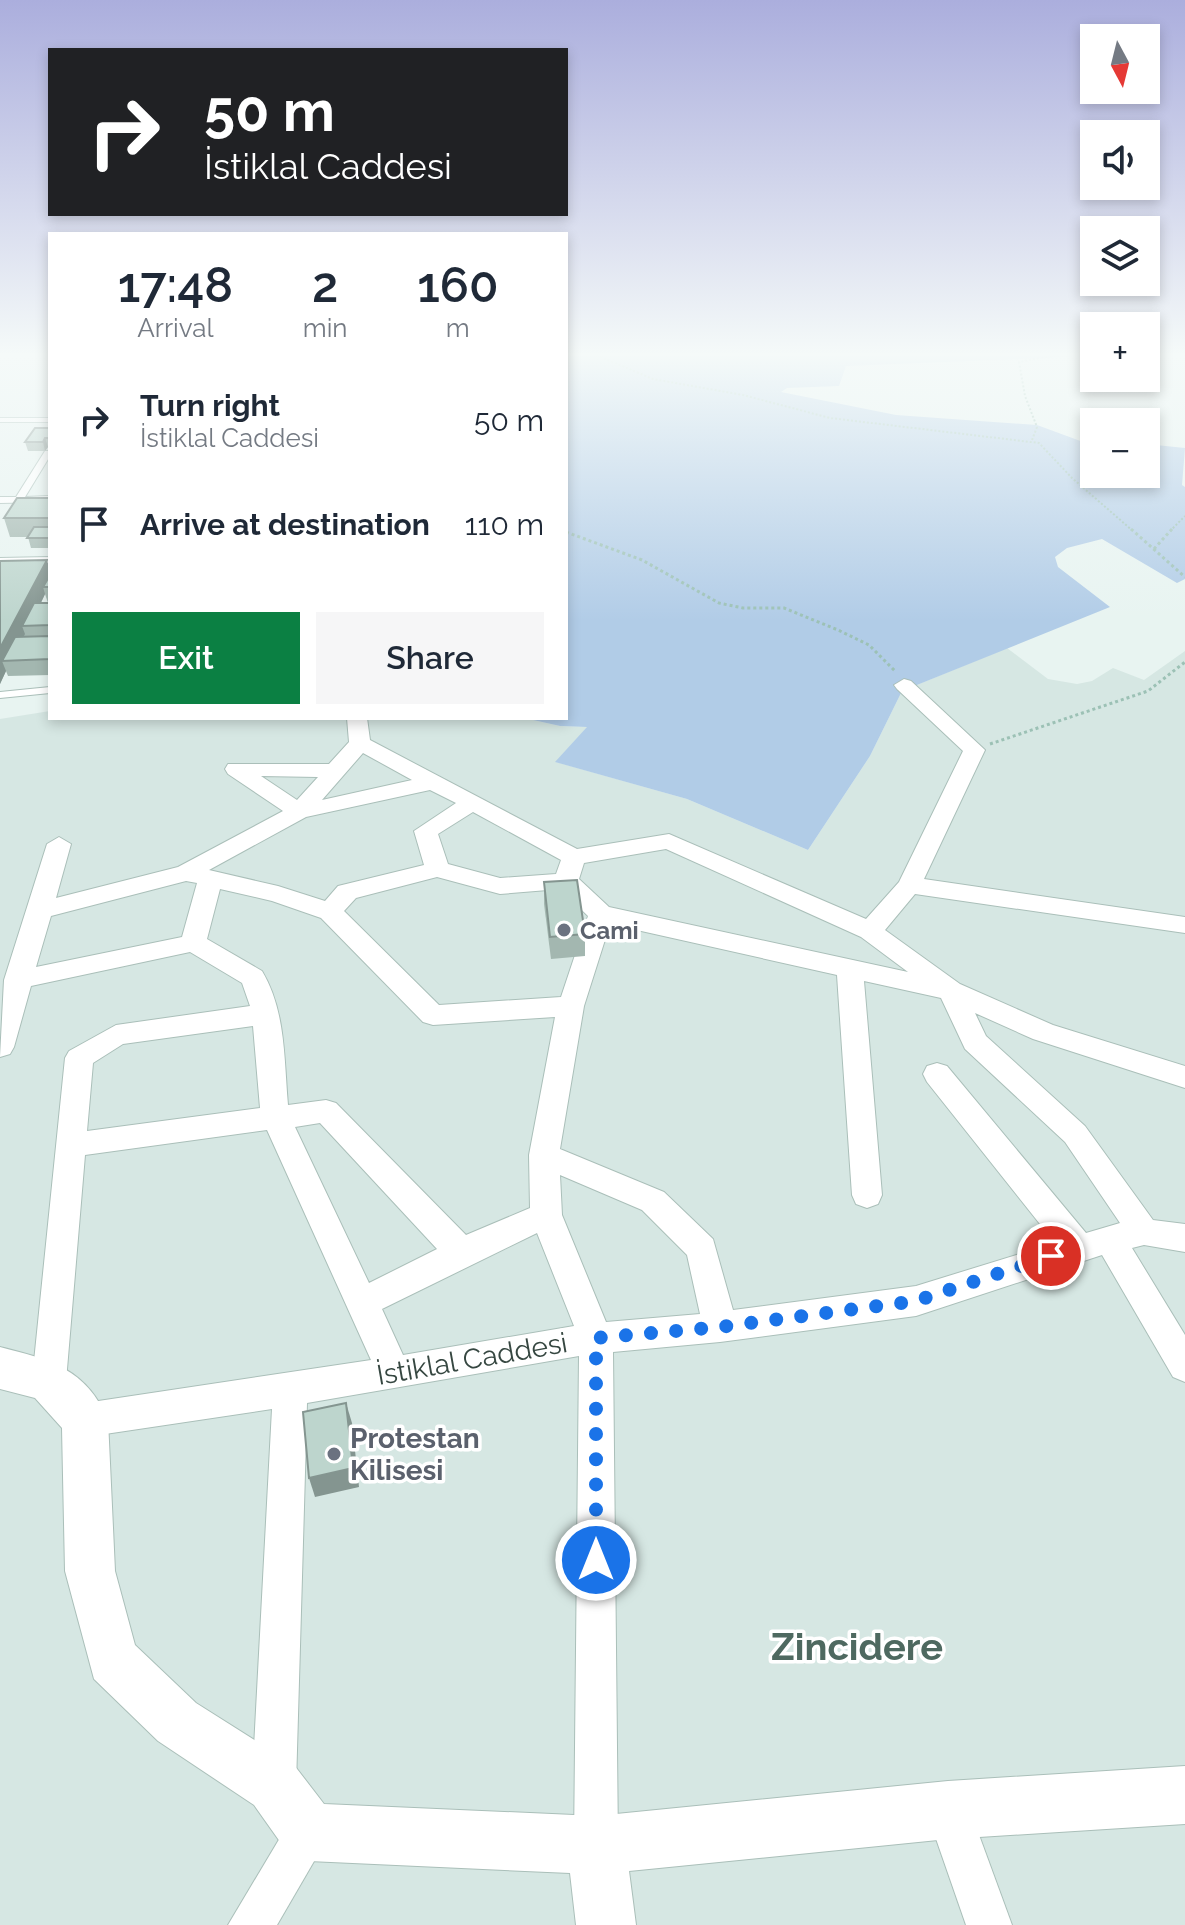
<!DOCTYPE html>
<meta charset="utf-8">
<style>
:root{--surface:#fff;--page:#f6f6f7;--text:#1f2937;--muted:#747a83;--accent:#0b8043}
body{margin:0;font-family:Raleway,sans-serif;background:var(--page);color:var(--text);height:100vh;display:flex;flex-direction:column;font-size:30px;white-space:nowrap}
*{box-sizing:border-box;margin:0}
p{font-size:26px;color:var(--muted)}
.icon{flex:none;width:44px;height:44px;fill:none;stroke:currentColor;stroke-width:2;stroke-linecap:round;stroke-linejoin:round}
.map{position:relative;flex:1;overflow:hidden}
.drawer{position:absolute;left:48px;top:232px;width:520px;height:488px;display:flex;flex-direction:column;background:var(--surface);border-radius:0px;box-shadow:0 4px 12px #0003}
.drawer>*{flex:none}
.guide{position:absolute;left:48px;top:48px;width:520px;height:168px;border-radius:0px;box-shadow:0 4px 12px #0003;background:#202124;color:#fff;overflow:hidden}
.needle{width:52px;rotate:173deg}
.controls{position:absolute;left:1080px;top:24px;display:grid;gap:16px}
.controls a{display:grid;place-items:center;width:80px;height:80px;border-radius:0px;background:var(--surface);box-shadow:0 4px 12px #0003;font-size:40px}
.pin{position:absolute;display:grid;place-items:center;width:68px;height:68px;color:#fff;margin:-34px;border:4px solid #fff;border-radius:50%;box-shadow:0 2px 8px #0007}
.me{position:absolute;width:88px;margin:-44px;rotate:0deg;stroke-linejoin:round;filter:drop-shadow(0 0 6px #0008)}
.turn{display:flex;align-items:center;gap:28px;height:168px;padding:0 24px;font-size:36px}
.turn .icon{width:104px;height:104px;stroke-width:2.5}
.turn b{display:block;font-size:56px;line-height:68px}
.eta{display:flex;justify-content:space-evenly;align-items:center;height:136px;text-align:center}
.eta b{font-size:48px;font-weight:600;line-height:56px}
.button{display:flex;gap:16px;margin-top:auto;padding:16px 24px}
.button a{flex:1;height:92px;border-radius:0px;background:var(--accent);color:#fff;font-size:32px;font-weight:600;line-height:92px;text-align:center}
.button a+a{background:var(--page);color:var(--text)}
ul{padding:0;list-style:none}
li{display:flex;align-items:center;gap:24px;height:104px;padding:0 24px}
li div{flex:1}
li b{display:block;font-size:30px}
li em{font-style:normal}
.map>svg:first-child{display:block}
.residential{fill:#d6e7e3}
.green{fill:#b1cce7}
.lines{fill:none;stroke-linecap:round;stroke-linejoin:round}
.service-casing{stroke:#aabfb9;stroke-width:2}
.minor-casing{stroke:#aabfb9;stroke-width:2}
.tertiary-casing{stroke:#aabfb9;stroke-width:2}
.path-far1{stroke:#9cc1b5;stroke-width:2;stroke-dasharray:2 2;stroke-linecap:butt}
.path{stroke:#9cc1b5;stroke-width:3;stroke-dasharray:3 3;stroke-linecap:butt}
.service{fill:#fff;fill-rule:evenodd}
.minor{fill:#fff;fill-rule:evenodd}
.tertiary{fill:#fff;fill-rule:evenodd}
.wall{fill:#a3b7b0;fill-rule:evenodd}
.shaded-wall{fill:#849590}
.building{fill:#bdd5cd;stroke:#849590;stroke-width:2}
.route{stroke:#1a73e8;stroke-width:14;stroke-dasharray:0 25.2}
.worship-dot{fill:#6b7280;stroke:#fff;stroke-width:3}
.labels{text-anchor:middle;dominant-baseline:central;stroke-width:7;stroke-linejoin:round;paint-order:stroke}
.worship-label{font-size:24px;font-weight:bold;fill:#5b616d;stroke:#fff;text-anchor:start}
.near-street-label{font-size:28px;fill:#364741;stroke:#fff}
.near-worship-label{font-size:28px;font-weight:bold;fill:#5b616d;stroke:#fff;text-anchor:start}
.near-district-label{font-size:38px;font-weight:bold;fill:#4e6960;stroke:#fff}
</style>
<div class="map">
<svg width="1185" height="1925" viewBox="0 0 1185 1925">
<rect width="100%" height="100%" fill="#e8f4f1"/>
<polygon class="residential" points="1007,648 1048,679 1077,684 1092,681 1113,668 1144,680 1185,651 1185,1925 0,1925 0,719 50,711 50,718 524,718 560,726 588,727 556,762 687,799 808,850 870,756 902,691"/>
<polygon class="green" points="566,352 1068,352 1070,357 846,366 839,386 787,388 781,392 896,415 1037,425 1094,446 1094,474 1146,474 1146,444 1185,448 1182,485 1185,487 1185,579 1177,583 1102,539 1067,548 1055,557 1058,567 1110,607 902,691 870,756 808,850 687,799 555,762 587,727 560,726 524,718 566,718"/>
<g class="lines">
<g class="service-casing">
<g id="service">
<rect x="0" y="418" width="50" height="4"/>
<polygon points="45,451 50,451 50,456 25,497 50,496 50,502 0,503 0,497 16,497"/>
<polygon points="50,557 50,563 0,564 0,558"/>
<polygon points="50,687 50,693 0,698 0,692"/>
</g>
</g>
<g class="minor-casing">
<g id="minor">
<path d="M904 679 911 681 985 750 924 879 1185 917V933L915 894 885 930 960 984 1053 1025 1185 1066V1088L1033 1039 975 1013 986 1036 1085 1126 1153 1220 1185 1224V1252L1144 1245 1132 1248 1185 1335V1382L1173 1377 1102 1255 916 1316 720 1342 613 1352 618 1845 612 1861 596 1867 580 1861 574 1845 579 1356 307 1403 296 1785 289 1800 274 1807 259 1800 252 1785 272 1409 85 1437 72 1432 67 1420 72 1408 85 1403 371 1360 267 1130 85 1155 66 1381 61 1392 49 1397 37 1392 32 1381 65 1058 69 1051 116 1025 250 1006 242 983 190 952 31 986 14 1047 10 1054 0 1057 4 980 47 844 59 837 71 844 56 898 178 867 283 811 228 774 225 769 228 764H329L349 742 347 718H367L370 740 577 849 669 834 866 919 899 882 963 751 897 689 894 685ZM363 753 412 780 322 800ZM261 776 318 777 297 800ZM430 790 456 803 414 831 424 865 338 886 325 901 278 886 209 870 306 817ZM473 812 561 860 556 874 500 878 448 864 438 834ZM666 849 861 937 908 972 609 907 579 879 584 863ZM437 877 500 894 560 889 588 916 561 997 439 1005 344 911 356 898ZM186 881 197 883 182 937 36 967 51 916ZM220 889 272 901 321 918 423 1022 433 1025 555 1017 529 1155 530 1208 466 1235 336 1103 326 1100 288 1105C284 1060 286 1011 262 971L207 939ZM610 924 837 975 852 1195 856 1204 867 1208 878 1204 882 1195 864 981 941 998 965 1049 1065 1142 1120 1223 1086 1233 947 1066 937 1063 927 1066 923 1074 927 1082 1055 1243 916 1286 733 1310 713 1239 664 1192 560 1149 584 1006ZM253 1026 260 1108 87 1131 93 1063 123 1044ZM320 1123 437 1249 369 1283 295 1127ZM560 1175 642 1210 687 1255 700 1314 606 1322 562 1215ZM537 1233 574 1326 403 1355 382 1309Z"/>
<polygon points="948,1788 964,1794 1012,1925 966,1925 926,1810 932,1794"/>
<polygon points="309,1810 325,1816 331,1832 277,1925 228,1925 293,1816"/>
</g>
</g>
<g class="tertiary-casing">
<path id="tertiary" d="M0 1347C50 1360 86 1368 108 1420L115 1571 135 1645 196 1703 294 1765 324 1804 596 1816 948 1781 1185 1766V1824L948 1839 629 1871 636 1925H576L570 1873 309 1861 288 1853 254 1805 158 1741 94 1679 65 1571 62 1428 35 1398 0 1389Z"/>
</g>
<g class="path-far1">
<polyline points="589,352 653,379 743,395 830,418 1039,443 1072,478 1133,531"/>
<polyline points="1032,440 1037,427 1025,396 1019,362 1072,352"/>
<polyline points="1170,531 1185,516"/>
</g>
<g class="path">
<polyline points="1131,529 1185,577"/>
<polyline points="566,532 642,560 719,603 743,608 784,608 838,630 869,645 896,672"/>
<polyline points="1154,549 1172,529"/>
<polyline points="990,744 1148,691 1185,662"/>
</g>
<use href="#service" class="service"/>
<use href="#minor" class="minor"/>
<use href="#tertiary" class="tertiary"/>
</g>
<g class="wall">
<polygon points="50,428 50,447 48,447 45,451 28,451 25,442"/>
<polygon points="50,498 50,548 31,548 28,537 10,537 4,518"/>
<path d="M0 561 50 571V675L8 676 6 671 0 684ZM45 594 48 603H41Z"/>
<polygon points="544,882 585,934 585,956 551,959 544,904"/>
</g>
<g class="shaded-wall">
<polygon points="45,438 48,447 45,451 43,442"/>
<polygon points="47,560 50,571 50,585 43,587 45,594 30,625 22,626 25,634 12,660 2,661 6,671 0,684 0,648"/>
<polygon points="346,1403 352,1423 359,1487 315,1497 309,1478"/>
</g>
<g class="building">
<polygon points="35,428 50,428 50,438 45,438 43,442 25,442"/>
<polygon points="17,498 50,498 50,518 4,518"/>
<polygon points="34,527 50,527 50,538 27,538"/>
<polygon points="47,560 0,648 0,561"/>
<polygon points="50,575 50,587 43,587"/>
<polygon points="34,603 50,603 50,625 22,626"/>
<polygon points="50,636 50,659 2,661 15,637"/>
<polygon points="577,880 585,934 550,937 544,882"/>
<polygon points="346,1403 353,1468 309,1478 303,1412"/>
</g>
<linearGradient id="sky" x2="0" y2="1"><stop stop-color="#abaedd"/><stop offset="0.57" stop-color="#f5faf9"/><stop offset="1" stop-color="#f5faf9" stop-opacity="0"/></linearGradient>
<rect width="1185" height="622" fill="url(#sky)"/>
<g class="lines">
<polyline class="route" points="596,1560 596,1338 720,1327 916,1301 1051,1256"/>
</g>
<g class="worship-dot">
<circle cx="564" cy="930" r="8"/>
<circle cx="334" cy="1454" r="8"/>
</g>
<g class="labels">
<g class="worship-label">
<text x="580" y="930">Cami</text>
</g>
<g class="near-street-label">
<text transform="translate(472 1359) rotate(-10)">İstiklal Caddesi</text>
</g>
<g class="near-worship-label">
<text x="350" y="1438">Protestan<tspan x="350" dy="32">Kilisesi</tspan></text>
</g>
<g class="near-district-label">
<text x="857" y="1646">Zincidere</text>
</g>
</g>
</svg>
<div class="controls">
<a><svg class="needle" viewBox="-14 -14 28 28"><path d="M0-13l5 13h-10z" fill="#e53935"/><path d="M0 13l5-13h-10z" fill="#747a83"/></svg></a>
<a><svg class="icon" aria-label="sound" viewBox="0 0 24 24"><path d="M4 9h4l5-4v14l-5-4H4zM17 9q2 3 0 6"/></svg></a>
<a><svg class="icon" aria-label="layers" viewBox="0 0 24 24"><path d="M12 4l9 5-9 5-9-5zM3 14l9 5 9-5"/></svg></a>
<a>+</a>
<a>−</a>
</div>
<div class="pin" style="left:1051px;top:1256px;background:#d93025"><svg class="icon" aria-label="arrive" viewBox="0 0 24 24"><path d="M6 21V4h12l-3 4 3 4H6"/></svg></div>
<svg class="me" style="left:596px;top:1560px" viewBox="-20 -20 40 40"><circle r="17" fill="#1a73e8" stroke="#fff" stroke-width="3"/><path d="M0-11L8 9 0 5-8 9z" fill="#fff"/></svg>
<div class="guide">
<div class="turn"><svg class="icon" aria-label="right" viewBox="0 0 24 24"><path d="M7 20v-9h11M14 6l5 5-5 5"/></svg><div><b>50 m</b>İstiklal Caddesi</div></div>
</div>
<section class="drawer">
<div class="eta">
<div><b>17:48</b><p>Arrival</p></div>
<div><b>2</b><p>min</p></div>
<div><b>160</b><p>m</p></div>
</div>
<ul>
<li><svg class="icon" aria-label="right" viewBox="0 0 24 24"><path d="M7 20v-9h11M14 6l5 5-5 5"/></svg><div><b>Turn right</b><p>İstiklal Caddesi</p></div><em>50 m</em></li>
<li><svg class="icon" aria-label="arrive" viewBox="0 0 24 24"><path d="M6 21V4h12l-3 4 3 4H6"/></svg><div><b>Arrive at destination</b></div><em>110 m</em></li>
</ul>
<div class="button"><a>Exit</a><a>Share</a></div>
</section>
</div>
